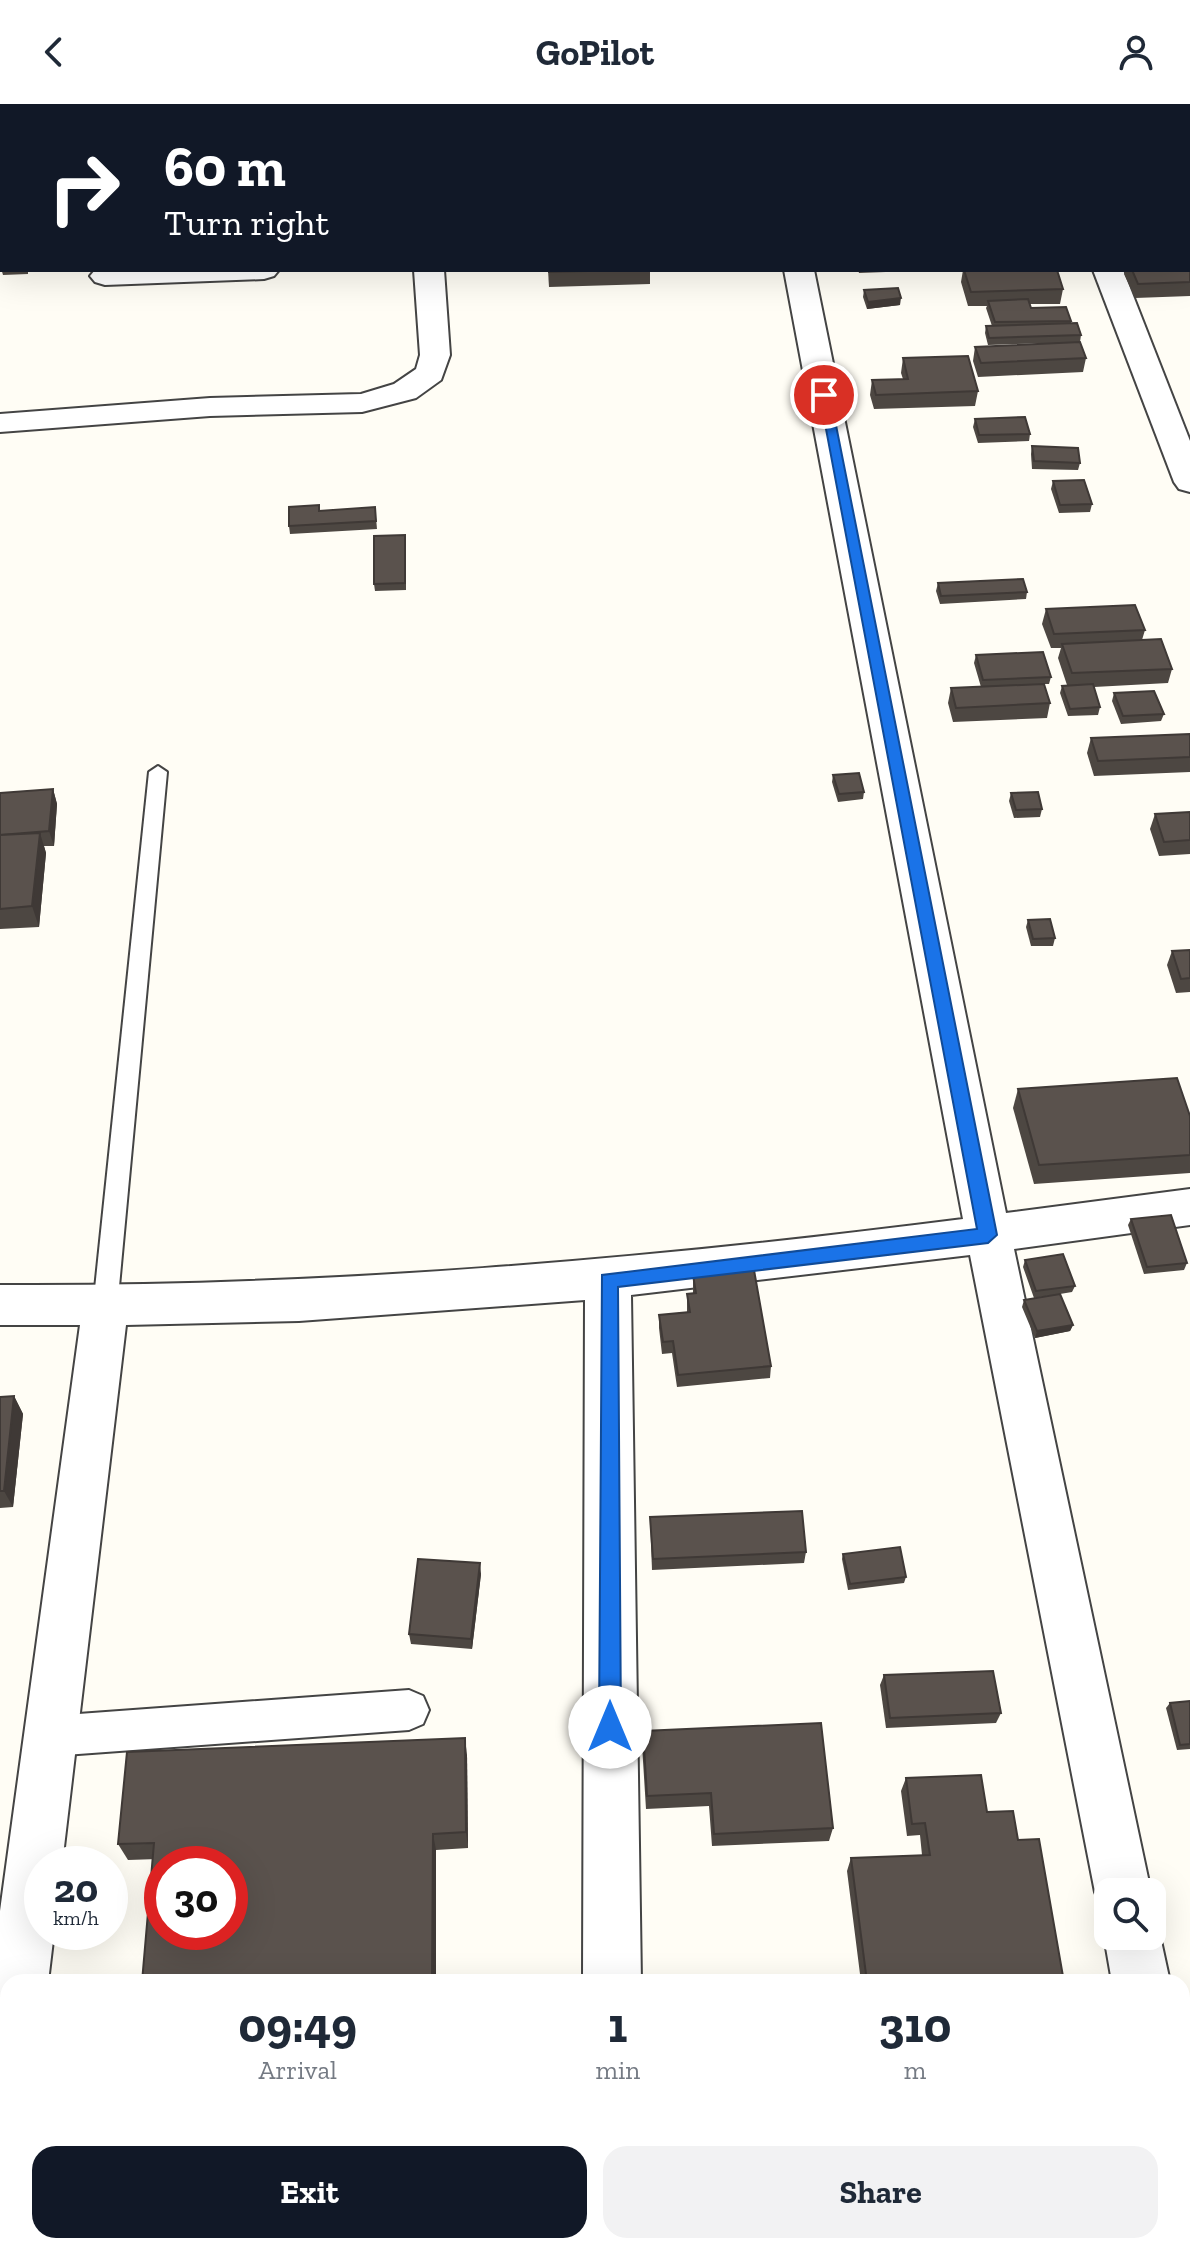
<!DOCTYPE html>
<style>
:root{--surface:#fff;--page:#f2f2f3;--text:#1f2937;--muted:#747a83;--accent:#111827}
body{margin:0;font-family:"Zilla Slab",serif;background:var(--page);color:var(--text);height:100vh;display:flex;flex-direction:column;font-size:30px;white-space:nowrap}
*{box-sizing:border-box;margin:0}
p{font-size:26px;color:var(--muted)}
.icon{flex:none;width:44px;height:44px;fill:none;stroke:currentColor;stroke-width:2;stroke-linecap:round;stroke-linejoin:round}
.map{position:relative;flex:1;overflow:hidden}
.details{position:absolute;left:0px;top:1870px;width:1190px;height:280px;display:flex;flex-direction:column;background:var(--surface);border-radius:24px 24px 0 0;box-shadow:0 8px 32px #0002}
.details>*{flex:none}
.guide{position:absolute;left:0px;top:0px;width:1190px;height:168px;box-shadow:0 8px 32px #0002;background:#111827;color:#fff;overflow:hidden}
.controls{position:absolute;left:1094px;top:1774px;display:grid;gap:16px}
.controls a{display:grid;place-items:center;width:72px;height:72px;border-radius:16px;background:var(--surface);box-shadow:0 8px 32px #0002;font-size:40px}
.speed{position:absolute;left:24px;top:1742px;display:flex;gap:16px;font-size:40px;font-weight:700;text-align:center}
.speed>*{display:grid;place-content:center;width:104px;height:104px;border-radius:50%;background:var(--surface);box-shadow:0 8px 32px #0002;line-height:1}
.speed small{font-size:20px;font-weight:400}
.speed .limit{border:12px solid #d22;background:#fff;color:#111}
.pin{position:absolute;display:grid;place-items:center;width:68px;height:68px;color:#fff;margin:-34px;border:4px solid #fff;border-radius:50%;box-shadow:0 2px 8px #0007}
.me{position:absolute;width:88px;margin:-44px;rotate:0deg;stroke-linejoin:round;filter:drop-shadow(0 0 6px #0008)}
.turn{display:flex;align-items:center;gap:28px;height:168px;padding:0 32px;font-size:36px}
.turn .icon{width:104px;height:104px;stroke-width:2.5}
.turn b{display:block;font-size:56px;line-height:68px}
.eta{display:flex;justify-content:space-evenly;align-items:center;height:136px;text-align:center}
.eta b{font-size:48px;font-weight:700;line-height:56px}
.primary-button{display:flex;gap:16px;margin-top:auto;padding:16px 32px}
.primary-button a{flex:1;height:92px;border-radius:24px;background:var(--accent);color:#fff;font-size:32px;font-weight:700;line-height:92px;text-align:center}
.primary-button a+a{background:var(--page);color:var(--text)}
header{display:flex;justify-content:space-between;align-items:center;height:104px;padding:0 32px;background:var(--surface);font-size:36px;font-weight:700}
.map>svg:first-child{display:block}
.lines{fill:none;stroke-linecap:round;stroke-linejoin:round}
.service-casing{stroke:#444;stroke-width:4}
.pedestrian-casing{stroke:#444;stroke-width:4}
.minor-casing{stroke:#444;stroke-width:4}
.service{fill:#fff;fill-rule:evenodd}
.pedestrian{fill:#fff;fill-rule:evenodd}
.minor{fill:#fff;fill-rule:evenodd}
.wall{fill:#4d4742}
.shaded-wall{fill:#3f3936}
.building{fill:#5a524d;stroke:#3f3936;stroke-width:2;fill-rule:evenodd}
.route{fill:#1a73e8;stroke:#114b97;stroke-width:2}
</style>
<header><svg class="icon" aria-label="back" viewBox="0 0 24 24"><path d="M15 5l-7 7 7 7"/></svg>GoPilot<svg class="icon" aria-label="person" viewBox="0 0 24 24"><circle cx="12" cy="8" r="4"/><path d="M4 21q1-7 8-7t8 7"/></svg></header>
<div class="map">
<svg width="1190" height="2150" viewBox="0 0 1190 2150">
<rect width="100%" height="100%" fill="#fffdf5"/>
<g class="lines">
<g class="service-casing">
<g id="service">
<polygon points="253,0 267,0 252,2"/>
<polygon points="158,662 167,668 117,1204 113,1211 105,1214 97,1211 93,1204 149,668"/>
</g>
</g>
<g class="pedestrian-casing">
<polygon id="pedestrian" points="409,1586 423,1592 429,1606 423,1620 409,1626 51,1652 36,1646 30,1632 36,1618 51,1612"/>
</g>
<g class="minor-casing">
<g id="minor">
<rect x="418" y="0" width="26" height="2"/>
<rect x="754" y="0" width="26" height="2"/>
<rect x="1032" y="0" width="26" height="2"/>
<polygon points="0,23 2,23 0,46"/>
<polygon points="95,166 279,166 274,172 264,175 105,181 95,178 90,172"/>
<polygon points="414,166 444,166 450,251 441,276 416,294 362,308 210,312 0,328 0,310 210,294 361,290 394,280 416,265 420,251"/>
<path d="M784 166H814L1006 1109 1190 1085V1121L1014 1145 1151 1788H1108V1810L1103 1808 1095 1788 970 1151 631 1191 641 1878H583L585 1196 299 1217 126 1221 62 1760H42V1828H54L48 1878H8V1902L0 1899V1807L80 1221H0V1181C323 1183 642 1156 963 1115Z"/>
<polygon points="1093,166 1123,166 1190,337 1190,388 1179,385 1174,378"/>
<polygon points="1152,1812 1160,1832 1170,1878 1112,1878 1104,1832 1108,1822 1108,1832 1152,1832"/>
<polygon points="8,1937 8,2055 0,2058 0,1940"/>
<polygon points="1182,2045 1190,2048 1190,2145 1182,2141"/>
<polygon points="529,2142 594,2142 590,2150 526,2150"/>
</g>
</g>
<use href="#service" class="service"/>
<use href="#pedestrian" class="pedestrian"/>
<use href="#minor" class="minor"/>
</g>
<g class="wall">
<polygon points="1071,0 1127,0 1126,2 1071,2"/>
<polygon points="1127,0 1155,0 1154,2 1128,2"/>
<polygon points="1190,153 1190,192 1135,194 1124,170 1125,166 1188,166"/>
<polygon points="2,160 2,166 28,166 28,170 3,171 1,164"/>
<polygon points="548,166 650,166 650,180 549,183"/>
<polygon points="858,166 939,166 859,169"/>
<polygon points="963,166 1057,166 1063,185 1060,200 1030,200 1031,204 1071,217 1071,219 1081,231 1080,238 1086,254 1083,268 978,273 973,257 975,243 1051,239 988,241 985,229 986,222 992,222 986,204 987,202 968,202 961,178"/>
<polygon points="864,186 900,201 867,205 863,193"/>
<polygon points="903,254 978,287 975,302 874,305 870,291 872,276 903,275 901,269"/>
<polygon points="975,315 1030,330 1029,337 978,339 973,323"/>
<polygon points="1032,342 1080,359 1078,366 1032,365 1031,350"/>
<polygon points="1053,377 1092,400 1090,408 1059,409 1051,385"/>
<polygon points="375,403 377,425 290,430 289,422 319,407"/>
<polygon points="406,439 406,486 375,487 374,480"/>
<polygon points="938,479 1027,488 1026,495 940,500 936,487"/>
<polygon points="1046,505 1145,526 1142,536 1172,565 1168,579 1094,583 1100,603 1098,611 1068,612 1060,589 1062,582 1067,581 1058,554 1061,544 1051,544 1042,520"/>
<polygon points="976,551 1051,573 1049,580 1044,580 1050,599 1047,614 953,618 948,599 951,584 981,583 974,559"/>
<polygon points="1114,589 1164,610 1161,617 1121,620 1112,597"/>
<polygon points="1190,630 1190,668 1094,672 1087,649 1091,634"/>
<polygon points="833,671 864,688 863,695 838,698 832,678"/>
<polygon points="53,685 57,700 54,742 44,742 46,749 39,823 0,825 0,689"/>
<polygon points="1011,689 1042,705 1040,713 1014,714 1009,697"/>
<polygon points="1190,708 1190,750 1159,752 1150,725 1155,710"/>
<polygon points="1028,816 1055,834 1053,842 1031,842 1026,823"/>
<polygon points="1190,846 1190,888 1176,889 1167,861 1172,847"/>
<polygon points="1018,985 1190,1012 1190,1069 1034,1080 1013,1004"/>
<polygon points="1131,1115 1187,1159 1184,1166 1144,1170 1128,1121"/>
<polygon points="1025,1156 1075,1182 1072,1188 1060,1190 1073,1221 1070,1227 1035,1234 1022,1203 1024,1196 1052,1191 1034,1194 1023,1163"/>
<polygon points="693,1171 771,1262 770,1274 677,1283 672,1249 662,1250 659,1224 659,1211 687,1208 687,1190 693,1190"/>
<polygon points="14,1292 23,1310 13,1403 0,1404 0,1293"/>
<polygon points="650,1413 806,1448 804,1459 652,1466"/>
<polygon points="843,1450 906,1473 904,1479 848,1486 842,1455"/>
<polygon points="481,1470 472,1545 411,1540 409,1530"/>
<polygon points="884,1571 1001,1609 996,1619 886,1624 880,1581"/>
<polygon points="1190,1597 1190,1645 1177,1646 1166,1604 1170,1599"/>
<polygon points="643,1627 833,1724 829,1737 712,1742 709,1702 646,1705 642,1641"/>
<polygon points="467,1651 468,1744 436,1746 128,1756 118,1740"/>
<polygon points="906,1674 987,1708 1018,1736 1064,1878 861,1878 847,1767 851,1754 922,1751 920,1731 907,1732 901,1687"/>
</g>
<g class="shaded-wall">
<polygon points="901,194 900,201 867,205 868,198"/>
<polygon points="53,685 57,700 54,742 49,727"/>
<polygon points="40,729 46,749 39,823 32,802"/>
<polygon points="1073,1221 1070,1227 1035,1234 1037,1227"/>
<polygon points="14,1292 23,1310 13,1403 4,1387"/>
<polygon points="480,1459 481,1470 472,1545 471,1535"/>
<polygon points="465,1634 467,1651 468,1744 466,1728"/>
<polygon points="433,1730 436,1746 436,1878 432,1878"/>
</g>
<g class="building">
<rect x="450" y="0" width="87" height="2"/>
<polygon points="941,0 958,0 959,2 908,2"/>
<polygon points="1188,153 1190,153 1190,178 1138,180 1132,166 1188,166"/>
<polygon points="549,166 627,166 549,168"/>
<polygon points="964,166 1057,166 1063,185 971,188"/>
<polygon points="898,184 901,194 868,198 864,186"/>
<polygon points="1028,195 1031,204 1066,203 1071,217 995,218 988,197"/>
<polygon points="1077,219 1081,231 989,234 986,222"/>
<polygon points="1080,238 1086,254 981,259 975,243"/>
<polygon points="968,252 978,287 876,291 872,276 908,275 903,254"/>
<polygon points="1025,313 1030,330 979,331 975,315"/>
<polygon points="1032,342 1078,344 1080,359 1034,357"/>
<polygon points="1084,376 1092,400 1060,401 1053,377"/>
<polygon points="319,401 319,407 375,403 376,417 289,422 289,403"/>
<polygon points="405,431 405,479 374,480 374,432"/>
<polygon points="1023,475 1027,488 941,492 938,479"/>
<polygon points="1135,501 1145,526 1054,530 1046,505"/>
<polygon points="1161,535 1172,565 1072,569 1062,540"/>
<polygon points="1043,548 1051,573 983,576 976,551"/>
<polygon points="1044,580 1050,599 956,604 951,584"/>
<polygon points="1093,580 1100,603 1070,605 1062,582"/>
<polygon points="1154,587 1164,610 1123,612 1114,589"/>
<polygon points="1190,630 1190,653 1098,657 1091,634"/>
<polygon points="859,669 864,688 839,690 833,671"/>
<polygon points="53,685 49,727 0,731 0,689"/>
<polygon points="1038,688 1042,705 1016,706 1011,689"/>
<polygon points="1190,708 1190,736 1164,738 1155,710"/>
<polygon points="40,729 32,802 0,805 0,731"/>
<polygon points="1050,815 1055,834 1033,835 1028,816"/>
<polygon points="1190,846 1190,874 1181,875 1172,847"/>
<polygon points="1177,974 1190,1012 1190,1051 1039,1061 1018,985"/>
<polygon points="1171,1111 1187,1159 1147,1163 1131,1115"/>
<polygon points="1063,1150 1075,1182 1036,1187 1025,1156"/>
<polygon points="754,1166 771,1262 678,1271 673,1237 663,1238 659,1211 690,1208 687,1190 696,1189 693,1171"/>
<polygon points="1060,1190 1073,1221 1037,1227 1024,1196"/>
<polygon points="14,1292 4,1387 0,1387 0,1293"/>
<polygon points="802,1407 806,1448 653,1455 650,1413"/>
<polygon points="900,1443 906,1473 850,1480 843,1450"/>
<polygon points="418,1455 480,1459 471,1535 409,1530"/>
<polygon points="993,1567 1001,1609 890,1614 884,1571"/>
<polygon points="1190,1597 1190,1640 1180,1641 1170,1599"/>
<polygon points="821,1619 833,1724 714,1730 711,1689 647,1692 643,1627"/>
<path d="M465 1634 466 1728 433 1730 432 1878H142L154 1739 118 1740 127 1648ZM162 1760H230V1828H162Z"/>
<polygon points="981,1671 987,1708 1013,1707 1018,1736 1039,1735 1064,1878 867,1878 851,1754 930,1751 925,1719 912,1720 906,1674"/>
</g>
<polygon class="route" points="819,288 830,291 997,1131 988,1139 618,1183 621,1623 618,1631 610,1634 603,1631 599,1623 602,1171 977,1125"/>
</svg>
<div class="controls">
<a><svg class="icon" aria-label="search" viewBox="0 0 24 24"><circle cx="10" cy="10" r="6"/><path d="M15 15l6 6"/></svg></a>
</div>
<div class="speed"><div>20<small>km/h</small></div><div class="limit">30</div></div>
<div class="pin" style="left:824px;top:291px;background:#d93025"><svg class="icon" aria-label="arrive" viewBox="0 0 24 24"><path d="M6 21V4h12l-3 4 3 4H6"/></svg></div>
<svg class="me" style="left:610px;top:1623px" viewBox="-20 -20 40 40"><circle r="19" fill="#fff"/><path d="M0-13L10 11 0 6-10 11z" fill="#1a73e8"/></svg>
<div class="guide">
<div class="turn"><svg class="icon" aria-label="right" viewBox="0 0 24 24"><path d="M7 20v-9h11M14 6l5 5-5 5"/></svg><div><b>60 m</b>Turn right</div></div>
</div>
<section class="details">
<div class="eta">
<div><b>09:49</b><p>Arrival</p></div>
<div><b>1</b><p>min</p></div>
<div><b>310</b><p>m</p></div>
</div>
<div class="primary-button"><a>Exit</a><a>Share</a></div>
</section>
</div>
